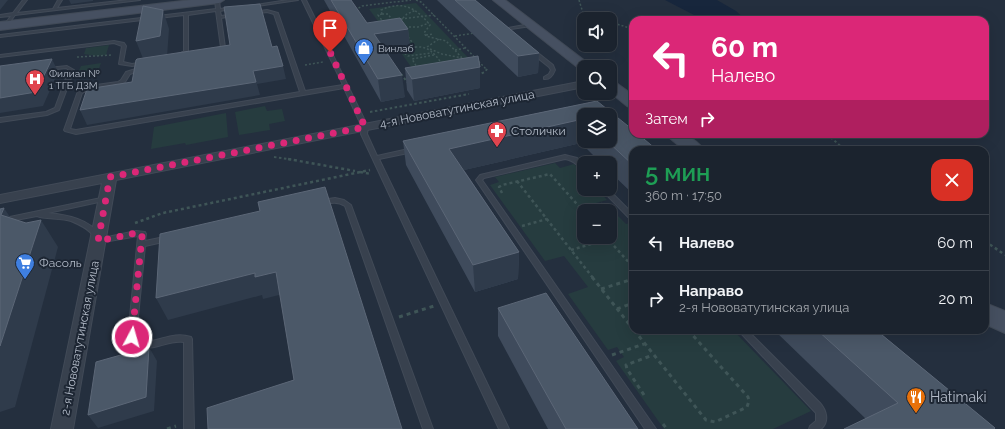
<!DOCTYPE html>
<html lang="ru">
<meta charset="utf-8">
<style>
:root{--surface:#1b232e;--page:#242b36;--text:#f1f3f6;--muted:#a0a4aa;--line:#39404a}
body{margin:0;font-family:Raleway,sans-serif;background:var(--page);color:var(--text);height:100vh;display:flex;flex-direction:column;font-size:15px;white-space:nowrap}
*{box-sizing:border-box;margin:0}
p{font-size:13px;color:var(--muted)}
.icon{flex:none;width:22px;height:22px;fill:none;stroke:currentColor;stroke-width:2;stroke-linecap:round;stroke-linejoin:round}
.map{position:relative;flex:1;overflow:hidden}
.panel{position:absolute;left:629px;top:146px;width:360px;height:188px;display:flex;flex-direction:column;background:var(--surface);border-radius:12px;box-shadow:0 4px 16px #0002,0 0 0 1px var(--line)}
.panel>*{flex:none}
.hud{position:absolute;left:629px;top:16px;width:360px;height:122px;border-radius:12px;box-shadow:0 4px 16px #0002,0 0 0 1px var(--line);background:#db2777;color:#fff;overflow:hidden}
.controls{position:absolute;left:577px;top:12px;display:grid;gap:8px}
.controls a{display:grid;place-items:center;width:40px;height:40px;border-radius:8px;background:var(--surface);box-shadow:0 4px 16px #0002,0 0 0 1px var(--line);font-size:20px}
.pin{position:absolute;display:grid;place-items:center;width:34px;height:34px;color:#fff;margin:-41px -17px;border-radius:50% 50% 50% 0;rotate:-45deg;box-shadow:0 0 4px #0007}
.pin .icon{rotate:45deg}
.me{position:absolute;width:44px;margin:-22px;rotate:6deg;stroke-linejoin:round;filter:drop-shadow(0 0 3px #0008)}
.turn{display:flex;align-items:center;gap:14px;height:84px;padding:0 16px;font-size:18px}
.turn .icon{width:52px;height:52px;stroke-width:2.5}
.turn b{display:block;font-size:28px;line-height:34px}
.then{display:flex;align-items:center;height:38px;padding:0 16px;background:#0003;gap:8px;font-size:15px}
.round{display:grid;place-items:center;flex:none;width:42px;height:42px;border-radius:12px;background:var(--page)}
.head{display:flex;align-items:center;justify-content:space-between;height:68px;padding:0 16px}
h1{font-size:24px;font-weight:600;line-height:30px;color:#1e9e55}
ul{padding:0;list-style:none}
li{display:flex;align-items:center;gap:12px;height:56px;padding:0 16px;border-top:1px solid var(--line)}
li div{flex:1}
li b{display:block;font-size:15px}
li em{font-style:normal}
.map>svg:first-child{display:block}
.green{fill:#263c3f;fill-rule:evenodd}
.water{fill:#17263c}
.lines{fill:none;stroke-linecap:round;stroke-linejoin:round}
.lane-casing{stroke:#414a57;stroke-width:2}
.street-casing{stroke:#414a57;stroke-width:2}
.secondary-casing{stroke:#414a57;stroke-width:2}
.path-far3{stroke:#3f5557;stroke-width:1.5;stroke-dasharray:2 2;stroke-linecap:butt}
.path-far2{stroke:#3f5557;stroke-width:2;stroke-dasharray:2.5 2.5;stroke-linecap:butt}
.path-far1{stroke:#3f5557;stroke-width:2.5;stroke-dasharray:3 3;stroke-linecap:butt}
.path{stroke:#3f5557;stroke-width:3;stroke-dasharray:4 4;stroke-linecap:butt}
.lane{fill:#38414e;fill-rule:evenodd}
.street{fill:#38414e;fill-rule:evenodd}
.secondary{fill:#465061;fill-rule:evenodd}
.wall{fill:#3f4b5c;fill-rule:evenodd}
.shaded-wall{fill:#2f3b4b}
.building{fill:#4b5868;stroke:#5c6777}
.route{stroke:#db2777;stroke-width:7;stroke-dasharray:0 12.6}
.labels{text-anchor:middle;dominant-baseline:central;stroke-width:4;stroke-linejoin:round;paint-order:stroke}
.far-poi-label{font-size:10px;fill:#b4bcc9;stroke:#1d2633;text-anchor:start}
.street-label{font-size:12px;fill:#b4bcc9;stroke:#1d2633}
.poi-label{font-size:12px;fill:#b4bcc9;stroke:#1d2633;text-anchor:start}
.near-poi-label{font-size:14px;fill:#b4bcc9;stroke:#1d2633;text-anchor:start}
</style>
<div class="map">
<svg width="1005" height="429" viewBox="0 0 1005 429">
<rect width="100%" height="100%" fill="#242f3e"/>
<g class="green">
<polygon points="416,3 477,67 419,78 399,50 410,48 391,39 369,9"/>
<polygon points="109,45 106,55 97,56 84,54 86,48"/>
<polygon points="101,63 97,74 76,77 81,66"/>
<polygon points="265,106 267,111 282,109 285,121 269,124 270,130 239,135 235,112"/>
<polygon points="226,113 228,137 186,145 185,143 151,149 154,127"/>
<path d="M555 163 560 168 574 164 584 175V189H597L607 200 596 203 599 207 607 205 626 224 630 223 633 226V330H733L811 411 773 429H664L616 361 624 357 617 347 608 350 568 294 588 287 564 256 545 261 490 185 499 182 495 177ZM584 211H610V237H584Z"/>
</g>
<polygon class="water" points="665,0 717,0 736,11 746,20 697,20 696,16"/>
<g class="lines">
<g class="lane-casing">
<g id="lane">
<polygon points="23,0 27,0 17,13 53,9 58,0 62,0 57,8 128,0 140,0 15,15 7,26 5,26 4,25 11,16 0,17 0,15 13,13"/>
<polygon points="215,0 219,0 220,9 233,7 235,8 220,11 221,16 235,14 237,15 221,18 226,55 224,56 222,55 216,11 188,15 188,52 178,58 176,57 176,56 184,51 184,15 0,37 0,35 216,9"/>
<polygon points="288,0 298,0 251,7 249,6"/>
<polygon points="302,0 306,0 368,127 367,134 377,156 413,148 416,150 413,152 379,159 509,429 499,429 361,134 362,127 344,88 76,134 65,131 64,130 78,91 89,86 118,82 121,80 126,72 142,67 144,67 144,69 130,74 125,82 121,84 90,89 82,93 70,129 76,130 300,92 274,14 267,12 252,14 252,12 253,12 267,10 278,13 305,91 343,85"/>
<polygon points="530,24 532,25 531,26 505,30 503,29"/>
<polygon points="114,41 124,43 126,46 123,62 132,64 144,62 146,63 146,64 132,66 119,64 122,46 114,43 0,57 0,55"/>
<path d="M529 49H533L553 65 555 70C553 75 550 80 544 79V77L549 74 551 70 549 67 529 51Z"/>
<polygon points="67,66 74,70 59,110 47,115 0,122 0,118 46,112 55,108 69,70 66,68 48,70 46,69 48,68"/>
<path d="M565 155 577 158 584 164V170C575 166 577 161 565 159L484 178 482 180 656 429H645L476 180 480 175Z"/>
<polygon points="601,189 608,189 633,214 633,220 631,220"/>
<path d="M106 197 109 199 108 200 48 213C68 215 89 219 101 236L97 238C93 237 93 235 90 232 85 227 78 224 71 221 61 218 43 219 37 216L0 223V219Z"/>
<path d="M335 198 344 200 351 205 433 429H423L345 206C337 201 330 203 321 205L318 203 322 200Z"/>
<path d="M136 231 145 232 146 234 145 241 169 236 173 238 172 240 145 246 136 337 138 340C155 346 170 330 191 337L192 339 194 429H184V342C170 340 159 348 146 348 141 348 136 346 131 345L128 337 138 236 98 243 94 241 98 239Z"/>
<path d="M738 330H747L820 403C826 410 830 421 821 429H809L810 426 816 421V413Z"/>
</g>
</g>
<g class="street-casing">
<polygon id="street" points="584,81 584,87 116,180 73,429 51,429 102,183 0,203 0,195"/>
</g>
<g class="secondary-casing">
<g id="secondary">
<polygon points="191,0 224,0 219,3 0,30 0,22"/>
<polygon points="493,0 505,0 593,67 584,67 584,71 581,70"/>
<polygon points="610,81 615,82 633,95 633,108 627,106 610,92"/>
<path d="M665 134C682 134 693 135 704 150H684Z"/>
<polygon points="985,303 1005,311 1005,333 985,324"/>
</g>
</g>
<g class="path-far3">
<polyline points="416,0 421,2 487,70"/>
<polyline points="579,0 583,13 598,19"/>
<polyline points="358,11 357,9 362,6 411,0"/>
<path d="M382 14 381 10C403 0 416 8 430 25L424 33 426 36 446 41 464 60"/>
<polyline points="382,14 378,15 384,23"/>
<polyline points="382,14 388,14 393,21"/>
<polyline points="401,19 434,15"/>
<polyline points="400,21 407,14 416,10"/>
<polyline points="610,22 633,29"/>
<polyline points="405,27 418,27 429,23"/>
<polyline points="426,35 433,34"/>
<polyline points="455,36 475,33"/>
<path d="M408 37 416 47C429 46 435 54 442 64"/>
<polyline points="416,47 403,52 408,56 432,53"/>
<polyline points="427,47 439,39"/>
<polyline points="430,49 442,54 462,58"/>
<polyline points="455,50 466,48"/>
<polyline points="77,57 113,55"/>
<polyline points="305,65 323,62"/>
<polyline points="418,69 412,59 434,55"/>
</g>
<g class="path-far2">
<polyline points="401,74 408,83"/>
<polyline points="477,75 485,72 487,69"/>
<polyline points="370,112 469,94"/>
<polyline points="827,134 845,150"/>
<polyline points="274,157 294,160"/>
</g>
<g class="path-far1">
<polyline points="288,159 355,171"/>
<polyline points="360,172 371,174"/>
<polyline points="517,181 593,278"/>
<polyline points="502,193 499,187 502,185 550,174 584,212"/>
<polyline points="582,210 605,203"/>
<polyline points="135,223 163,213 370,170"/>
<polyline points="522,226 547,219"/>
<polyline points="606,237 633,267"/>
<polyline points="985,241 1005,255"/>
<polyline points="571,250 608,239"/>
</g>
<g class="path">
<polyline points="592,277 633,329"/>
<polyline points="601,289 633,279"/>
<polyline points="617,309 633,303"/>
<polyline points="399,317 434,306"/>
<polyline points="634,330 706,420 715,422 747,407 749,401 748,397 688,330"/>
<polyline points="879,334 889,330"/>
<polyline points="612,355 644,344"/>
<polyline points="644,395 627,369 626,365 653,355"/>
<polyline points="663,424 667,429"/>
<polyline points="167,429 176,426"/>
</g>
<use href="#lane" class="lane"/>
<use href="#street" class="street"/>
<use href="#secondary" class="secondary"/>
</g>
<g class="wall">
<polygon points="324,0 351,0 367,23 408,29 410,48 387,52 405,97 381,102"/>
<polygon points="437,0 475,0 539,53 538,73 518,77"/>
<polygon points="405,68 480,88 414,101 407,90"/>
<path d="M597 101 633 150V194L610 172V163H601L581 143 464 170 519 252 518 279 475 292 406 165 403 141ZM584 115 610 141H584Z"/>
<polygon points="498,308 638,429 548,429 498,336"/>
<polygon points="774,330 876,330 995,428 866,419"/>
</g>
<g class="shaded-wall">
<polygon points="0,0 8,0 0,10"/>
<polygon points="69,0 93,0 93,1 71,4"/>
<polygon points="163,10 169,29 167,57 144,61 136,41"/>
<polygon points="408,29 410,48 377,54 374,34"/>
<polygon points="539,53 538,73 518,77 518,56"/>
<polygon points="52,59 58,72 43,106 0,113 0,98"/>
<polygon points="283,66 286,79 257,84 260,95 87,125 80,110 253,71"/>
<polygon points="480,67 480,88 414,101 412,79"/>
<polygon points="402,75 405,97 381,102 378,79"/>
<polygon points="583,119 581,143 451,173 449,149"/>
<polygon points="4,208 22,235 1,215"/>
<polygon points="41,220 58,247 15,407 0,412 0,346"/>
<polygon points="519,252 518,279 475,292 473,265"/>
<polygon points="276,272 283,294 263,299 262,295 168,320 156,298 255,273"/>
<polygon points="149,347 157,361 154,411 98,428 88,415"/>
</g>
<g class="building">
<polygon points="331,0 351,0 367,23 400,18 408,29 374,34 402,75 378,79"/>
<polygon points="455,0 475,0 539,53 518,56"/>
<polygon points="260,4 272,47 277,46 283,66 253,71 256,82 80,110 87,89 132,82 136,60 137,59 230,45 224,7"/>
<polygon points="143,6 163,10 160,36 136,41"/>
<polygon points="478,56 480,67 412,79 405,68"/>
<polygon points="52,59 36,92 0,98 0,66"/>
<polygon points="597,101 633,130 633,134 638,134 657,150 633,150 633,165 607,141 610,141 610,115 584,115 584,120 583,119 449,149 519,252 473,265 403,141"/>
<polygon points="325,187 402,429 208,429 207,408 294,380 276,272 255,277 255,273 156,298 160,234 260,211 258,202"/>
<polygon points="4,208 1,215 26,223 41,220 0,346 0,209"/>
<polygon points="546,293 638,429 566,429 498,308"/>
<polygon points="817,330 876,330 995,428 994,429 844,429 898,403"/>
<polygon points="149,347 146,397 88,415 96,362"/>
</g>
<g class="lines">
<polyline class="route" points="132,337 142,236 142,234 136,233 98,241 110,177 365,127 330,52"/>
</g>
<defs>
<g id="shop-pin" transform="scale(1)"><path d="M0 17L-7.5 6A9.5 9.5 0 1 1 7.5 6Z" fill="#3f7fe0" stroke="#1d2633"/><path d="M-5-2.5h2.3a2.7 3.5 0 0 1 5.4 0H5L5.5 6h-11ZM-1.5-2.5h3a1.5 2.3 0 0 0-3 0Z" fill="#fff"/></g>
<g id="hospital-pin" transform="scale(1)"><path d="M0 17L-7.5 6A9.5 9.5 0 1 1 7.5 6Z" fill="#e0444e" stroke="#1d2633"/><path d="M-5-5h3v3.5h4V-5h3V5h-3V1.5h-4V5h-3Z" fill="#fff"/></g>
<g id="pharmacy-pin" transform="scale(1)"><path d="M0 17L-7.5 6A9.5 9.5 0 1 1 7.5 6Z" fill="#e0444e" stroke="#1d2633"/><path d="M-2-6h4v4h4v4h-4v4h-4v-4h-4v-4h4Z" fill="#fff"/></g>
<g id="supermarket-pin" transform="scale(1)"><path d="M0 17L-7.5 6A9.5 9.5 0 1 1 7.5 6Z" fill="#3f7fe0" stroke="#1d2633"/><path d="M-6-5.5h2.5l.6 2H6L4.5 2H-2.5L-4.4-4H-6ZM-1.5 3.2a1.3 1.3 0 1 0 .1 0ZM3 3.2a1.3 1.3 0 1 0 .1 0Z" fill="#fff"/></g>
<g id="restaurant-pin" transform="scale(1)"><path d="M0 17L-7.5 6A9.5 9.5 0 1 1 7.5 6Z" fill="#e8710a" stroke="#1d2633"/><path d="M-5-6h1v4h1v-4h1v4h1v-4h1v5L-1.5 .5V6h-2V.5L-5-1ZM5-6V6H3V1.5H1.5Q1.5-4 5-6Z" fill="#fff"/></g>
</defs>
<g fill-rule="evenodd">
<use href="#shop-pin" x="364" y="48"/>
<use href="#hospital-pin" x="35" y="79"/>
<use href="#pharmacy-pin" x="497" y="131"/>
<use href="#supermarket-pin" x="25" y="263"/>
<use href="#restaurant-pin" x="916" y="397"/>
</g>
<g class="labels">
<g class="far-poi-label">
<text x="378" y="48">Винлаб</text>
<text x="49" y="73">Филиал №<tspan x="49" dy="12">1 ТГБ ДЗМ</tspan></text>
</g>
<g class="street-label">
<text transform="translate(457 109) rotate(-11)">4-я Нововатутинская улица</text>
<text transform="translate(80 338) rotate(-79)">2-я Нововатутинская улица</text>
</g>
<g class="poi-label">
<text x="511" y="131">Столички</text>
<text x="39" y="263">Фасоль</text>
</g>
<g class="near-poi-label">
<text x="930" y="397">Hatimaki</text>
</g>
</g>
</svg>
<div class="controls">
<a><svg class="icon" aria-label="sound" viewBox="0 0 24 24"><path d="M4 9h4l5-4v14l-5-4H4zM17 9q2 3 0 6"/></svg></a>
<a><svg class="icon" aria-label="search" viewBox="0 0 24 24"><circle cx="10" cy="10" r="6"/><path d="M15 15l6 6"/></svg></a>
<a><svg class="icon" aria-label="layers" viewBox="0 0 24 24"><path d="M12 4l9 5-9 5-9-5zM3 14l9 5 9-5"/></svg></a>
<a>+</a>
<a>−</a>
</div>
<div class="pin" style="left:330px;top:52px;background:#d93025"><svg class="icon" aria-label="arrive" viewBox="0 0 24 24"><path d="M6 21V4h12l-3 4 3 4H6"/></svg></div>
<svg class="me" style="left:132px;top:337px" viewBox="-20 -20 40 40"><circle r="17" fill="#db2777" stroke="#fff" stroke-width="3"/><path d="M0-11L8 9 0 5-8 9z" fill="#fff"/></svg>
<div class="hud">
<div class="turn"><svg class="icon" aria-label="left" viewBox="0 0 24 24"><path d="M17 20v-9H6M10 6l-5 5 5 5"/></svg><div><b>60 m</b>Налево</div></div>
<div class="then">Затем<svg class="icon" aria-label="right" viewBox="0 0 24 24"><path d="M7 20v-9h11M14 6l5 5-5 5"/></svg></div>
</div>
<section class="panel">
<div class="head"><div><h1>5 мин</h1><p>360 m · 17:50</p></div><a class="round" style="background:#d93025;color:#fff"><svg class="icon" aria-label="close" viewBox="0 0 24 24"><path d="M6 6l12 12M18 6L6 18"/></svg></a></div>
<ul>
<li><svg class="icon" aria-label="left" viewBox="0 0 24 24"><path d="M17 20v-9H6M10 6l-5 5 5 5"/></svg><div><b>Налево</b></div><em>60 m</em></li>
<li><svg class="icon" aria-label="right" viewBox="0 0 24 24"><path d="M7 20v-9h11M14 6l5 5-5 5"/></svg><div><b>Направо</b><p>2-я Нововатутинская улица</p></div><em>20 m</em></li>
</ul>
</section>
</div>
